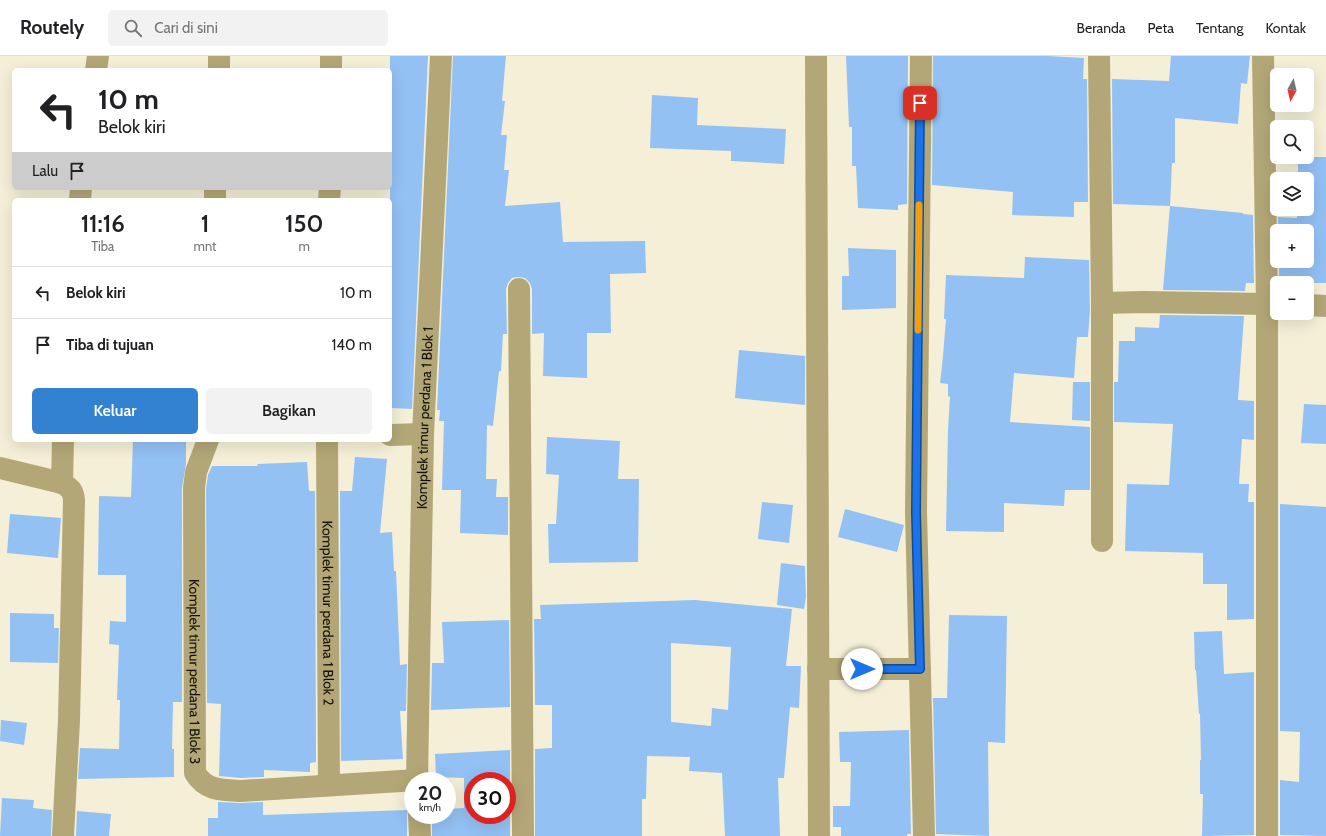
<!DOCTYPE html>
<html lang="id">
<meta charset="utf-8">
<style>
:root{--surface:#fff;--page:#f2f2f2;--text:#202124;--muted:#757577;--line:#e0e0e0;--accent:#3381d1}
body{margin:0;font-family:Cabin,sans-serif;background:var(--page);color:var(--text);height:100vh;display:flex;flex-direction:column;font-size:15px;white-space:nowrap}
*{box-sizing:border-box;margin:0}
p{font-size:13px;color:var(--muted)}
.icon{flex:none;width:22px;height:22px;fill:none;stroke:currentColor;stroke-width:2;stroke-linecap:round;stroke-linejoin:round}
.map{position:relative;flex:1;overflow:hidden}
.side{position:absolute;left:12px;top:142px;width:380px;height:244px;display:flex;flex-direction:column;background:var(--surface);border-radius:6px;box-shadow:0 4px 16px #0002}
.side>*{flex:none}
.guide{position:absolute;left:12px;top:12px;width:380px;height:122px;border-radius:6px;box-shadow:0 4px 16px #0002;background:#fff;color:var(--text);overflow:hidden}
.needle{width:26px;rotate:188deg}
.tools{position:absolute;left:1270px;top:12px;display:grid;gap:8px}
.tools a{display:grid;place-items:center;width:44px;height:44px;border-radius:6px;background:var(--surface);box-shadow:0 4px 16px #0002;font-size:20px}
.speed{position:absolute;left:404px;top:716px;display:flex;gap:8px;font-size:20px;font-weight:700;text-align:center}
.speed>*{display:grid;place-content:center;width:52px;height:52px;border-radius:50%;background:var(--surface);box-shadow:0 4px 16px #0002;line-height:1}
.speed small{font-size:10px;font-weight:400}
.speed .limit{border:6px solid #d22;background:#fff;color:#111}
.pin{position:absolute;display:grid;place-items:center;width:34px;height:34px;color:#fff;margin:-17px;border-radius:8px;box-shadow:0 2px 6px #0006}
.me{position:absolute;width:44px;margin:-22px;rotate:90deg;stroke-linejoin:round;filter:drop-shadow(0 0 3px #0008)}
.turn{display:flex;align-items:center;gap:14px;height:84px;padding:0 20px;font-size:18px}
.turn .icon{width:52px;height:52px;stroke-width:2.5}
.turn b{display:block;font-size:28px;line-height:34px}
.then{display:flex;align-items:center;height:38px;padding:0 20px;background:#0003;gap:8px;font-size:15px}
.eta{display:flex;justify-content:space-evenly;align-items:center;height:68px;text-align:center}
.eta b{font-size:24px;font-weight:600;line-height:28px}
.cta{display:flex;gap:8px;margin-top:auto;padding:8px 20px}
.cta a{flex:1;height:46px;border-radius:6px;background:var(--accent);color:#fff;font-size:16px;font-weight:600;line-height:46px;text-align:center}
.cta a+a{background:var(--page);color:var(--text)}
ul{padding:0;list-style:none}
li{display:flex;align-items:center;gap:12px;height:52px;padding:0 20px;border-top:1px solid var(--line)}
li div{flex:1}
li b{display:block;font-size:15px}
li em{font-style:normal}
header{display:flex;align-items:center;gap:24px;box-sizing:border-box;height:56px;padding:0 20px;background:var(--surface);border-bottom:1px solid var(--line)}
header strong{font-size:19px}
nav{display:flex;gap:22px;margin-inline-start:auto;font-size:14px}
.search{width:280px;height:36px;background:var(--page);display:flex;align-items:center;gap:10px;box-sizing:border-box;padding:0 14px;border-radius:6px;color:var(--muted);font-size:15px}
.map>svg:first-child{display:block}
.building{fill:#93c1f4;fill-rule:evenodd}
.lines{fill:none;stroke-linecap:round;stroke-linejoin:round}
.minor{stroke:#b3a777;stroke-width:22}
.route-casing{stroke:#114b97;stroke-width:10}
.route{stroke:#1a73e8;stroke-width:7}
.slow{stroke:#f59e0b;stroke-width:7}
.labels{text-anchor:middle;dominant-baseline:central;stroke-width:3;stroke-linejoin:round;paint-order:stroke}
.street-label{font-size:14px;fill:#131109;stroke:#fff}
</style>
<header>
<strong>Routely</strong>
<div class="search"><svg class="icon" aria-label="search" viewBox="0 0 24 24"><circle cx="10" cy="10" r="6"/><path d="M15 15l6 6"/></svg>Cari di sini</div>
<nav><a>Beranda</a><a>Peta</a><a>Tentang</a><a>Kontak</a></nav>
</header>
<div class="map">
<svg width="1326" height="780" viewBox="0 0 1326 780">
<rect width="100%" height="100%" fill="#f5efd7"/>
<g class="building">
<polygon points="390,0 428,0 412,353 390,352"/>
<polygon points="453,0 506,0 502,45 505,45 501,79 507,79 504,114 509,114 505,150 560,146 563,186 645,185 646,217 610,218 611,277 587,277 587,322 543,320 544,277 532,278 532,233 530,227 525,222 519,221 512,222 508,227 506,233 507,278 503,278 501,315 499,315 493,370 487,369 486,423 497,423 496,441 508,441 508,479 460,477 461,434 442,434 444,365 439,365 440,354 437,354"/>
<polygon points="846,0 908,0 907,148 898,149 898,154 858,152 856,110 852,110 852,71 849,71"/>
<polygon points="933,0 1047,0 1084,2 1083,23 1087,23 1088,146 1074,146 1074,161 1012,159 1013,136 932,129"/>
<polygon points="1171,0 1250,0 1247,28 1241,27 1238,68 1175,62 1175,107 1172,107 1170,150 1113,148 1112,23 1169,25"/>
<polygon points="652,39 698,42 697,69 786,73 784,108 731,105 731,95 650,92"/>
<polygon points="1298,101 1326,101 1326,227 1279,227 1279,205 1307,205 1307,175 1278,175 1278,161 1297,162 1297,153 1307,153 1307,123 1298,123"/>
<polygon points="1170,150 1243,157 1243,158 1253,159 1254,227 1246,227 1245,235 1163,234"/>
<polygon points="848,192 896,194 896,252 842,254 842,220 849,220"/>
<polygon points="1025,201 1089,204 1090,255 1088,281 1077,281 1074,322 1014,317 1010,366 1090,371 1090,434 1065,434 1064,450 1004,447 1004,476 946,475 948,374 950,341 948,340 948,328 940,327 943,300 946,263 944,263 946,219 1024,222"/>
<polygon points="1160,259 1244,260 1238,344 1254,345 1254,384 1242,383 1239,428 1249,428 1248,446 1254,446 1254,563 1227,564 1227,528 1203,528 1203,497 1125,495 1127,428 1169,429 1173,368 1114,366 1114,326 1118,326 1119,285 1135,285 1135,271 1159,272"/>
<polygon points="739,294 805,300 805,349 735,342"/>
<polygon points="1073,326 1090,326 1090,365 1072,364"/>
<polygon points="1304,348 1326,349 1326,388 1301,387"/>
<polygon points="547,381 620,385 618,423 639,423 638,506 549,507 548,468 556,468 559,419 546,418"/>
<polygon points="133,384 186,384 186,408 182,432 182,646 173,646 172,693 174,693 174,721 78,723 80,692 119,693 120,644 117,644 119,589 109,588 110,565 126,566 126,519 98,519 99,440 131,441"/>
<polygon points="355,401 387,403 380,477 392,476 394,515 396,515 400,609 407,608 406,655 400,655 403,703 341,705 340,435 352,435"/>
<polygon points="307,406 309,435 315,435 316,706 310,707 310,716 264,714 264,721 241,722 219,720 221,648 207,647 206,433 208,419 212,410 258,410 257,408"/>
<polygon points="762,446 793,449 789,487 758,483"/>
<polygon points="1280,448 1326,451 1326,780 1280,779 1280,724 1299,726 1300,676 1280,675"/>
<polygon points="845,453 904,469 897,496 838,481"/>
<polygon points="10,458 61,462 58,502 7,497"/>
<polygon points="781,507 805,510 806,541 804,553 777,549"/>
<path d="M695 544 792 553 786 610H801L799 652 790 651 784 722H778L780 780H725L722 717 689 715 690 701 647 700 646 743H642V780H535V693L552 692V649H535L534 563H541L540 549ZM671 587 731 591 728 654 712 652 711 670 671 666Z"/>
<polygon points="10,557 54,558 54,572 59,572 58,607 10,606"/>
<polygon points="949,559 1007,560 1005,687 988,686 989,780 936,778 933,642 947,642"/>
<polygon points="509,564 510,651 431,654 432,607 444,607 442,566"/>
<polygon points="1222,575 1224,618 1254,616 1254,779 1202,780 1203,738 1200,738 1200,704 1201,704 1200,658 1199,658 1196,614 1195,614 1194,576"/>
<polygon points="1,664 27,667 24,689 0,685"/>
<polygon points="909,674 911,778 907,778 907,780 841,780 841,771 833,771 833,750 850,750 851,706 840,706 839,676"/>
<path d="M510 694V780H432V759H447V753L464 752V722L436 721 435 698ZM473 725H507V759H473Z"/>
<polygon points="2,742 34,744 33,752 52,754 51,780 0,780"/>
<polygon points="218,746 240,747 263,746 263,759 408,754 407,760 407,780 208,780 208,762 218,762"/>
<polygon points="77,755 111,758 109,780 76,780"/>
</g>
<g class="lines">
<g class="minor">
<polyline points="816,0 819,780"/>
<polyline points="921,0 916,456 924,780"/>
<polyline points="1099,0 1102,247 1144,246 1267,248 1263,0"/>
<polyline points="96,14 98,0"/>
<polyline points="219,14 219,0"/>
<polyline points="331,14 331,0"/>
<polyline points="80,144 81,132"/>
<polyline points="215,144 215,132"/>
<polyline points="329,144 330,132"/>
<polyline points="519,233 523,780"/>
<polyline points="1102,247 1102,485"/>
<polyline points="1307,249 1326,250"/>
<polyline points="390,379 423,378"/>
<path id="s1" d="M208 384 196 416 194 432 195 717C206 735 222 734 241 735L417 724"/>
<path id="s2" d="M327 384 329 729"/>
<path d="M0 412 62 427C70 432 73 434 74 444L69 664 63 780"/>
<polyline points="62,427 63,384"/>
<polyline points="818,613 920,613"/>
<path id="s3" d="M417 725 423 378 441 0"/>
<polyline points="419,759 420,780"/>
<polyline points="1267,780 1267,248 1277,249"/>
</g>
</g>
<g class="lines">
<g class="route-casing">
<polyline id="route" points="862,613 920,613 916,456 920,47"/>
</g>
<use href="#route" class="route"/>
<polyline class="slow" points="918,274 919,149"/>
</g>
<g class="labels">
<g class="street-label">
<text stroke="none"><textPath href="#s3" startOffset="363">Komplek timur perdana 1 Blok 1</textPath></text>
<text stroke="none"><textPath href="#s2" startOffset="173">Komplek timur perdana 1 Blok 2</textPath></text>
<text stroke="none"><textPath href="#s1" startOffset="234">Komplek timur perdana 1 Blok 3</textPath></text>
</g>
</g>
</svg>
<div class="tools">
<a><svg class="needle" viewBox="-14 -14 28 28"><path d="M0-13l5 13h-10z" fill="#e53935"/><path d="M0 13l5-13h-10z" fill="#757577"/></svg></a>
<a><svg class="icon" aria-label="search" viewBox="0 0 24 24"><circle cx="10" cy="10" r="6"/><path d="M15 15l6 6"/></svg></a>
<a><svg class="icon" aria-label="layers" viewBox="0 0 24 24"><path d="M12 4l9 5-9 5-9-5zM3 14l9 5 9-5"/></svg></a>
<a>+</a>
<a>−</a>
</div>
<div class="speed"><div>20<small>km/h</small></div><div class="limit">30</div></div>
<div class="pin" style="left:920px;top:47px;background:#d93025"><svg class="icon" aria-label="arrive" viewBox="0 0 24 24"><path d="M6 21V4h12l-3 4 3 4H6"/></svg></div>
<svg class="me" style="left:862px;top:613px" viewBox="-20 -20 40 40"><circle r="19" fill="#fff"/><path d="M0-13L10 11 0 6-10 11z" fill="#1a73e8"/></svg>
<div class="guide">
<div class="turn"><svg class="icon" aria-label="left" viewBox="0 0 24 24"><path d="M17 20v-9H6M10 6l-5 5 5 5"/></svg><div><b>10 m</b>Belok kiri</div></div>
<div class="then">Lalu<svg class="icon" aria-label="arrive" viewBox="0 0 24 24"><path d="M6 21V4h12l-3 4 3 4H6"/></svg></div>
</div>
<section class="side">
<div class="eta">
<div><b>11:16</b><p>Tiba</p></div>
<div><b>1</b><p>mnt</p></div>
<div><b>150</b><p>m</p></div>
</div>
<ul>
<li><svg class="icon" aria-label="left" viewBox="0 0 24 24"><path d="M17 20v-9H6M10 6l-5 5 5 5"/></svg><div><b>Belok kiri</b></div><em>10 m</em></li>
<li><svg class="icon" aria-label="arrive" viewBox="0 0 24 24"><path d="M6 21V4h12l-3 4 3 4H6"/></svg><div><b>Tiba di tujuan</b></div><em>140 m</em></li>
</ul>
<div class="cta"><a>Keluar</a><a>Bagikan</a></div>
</section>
</div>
